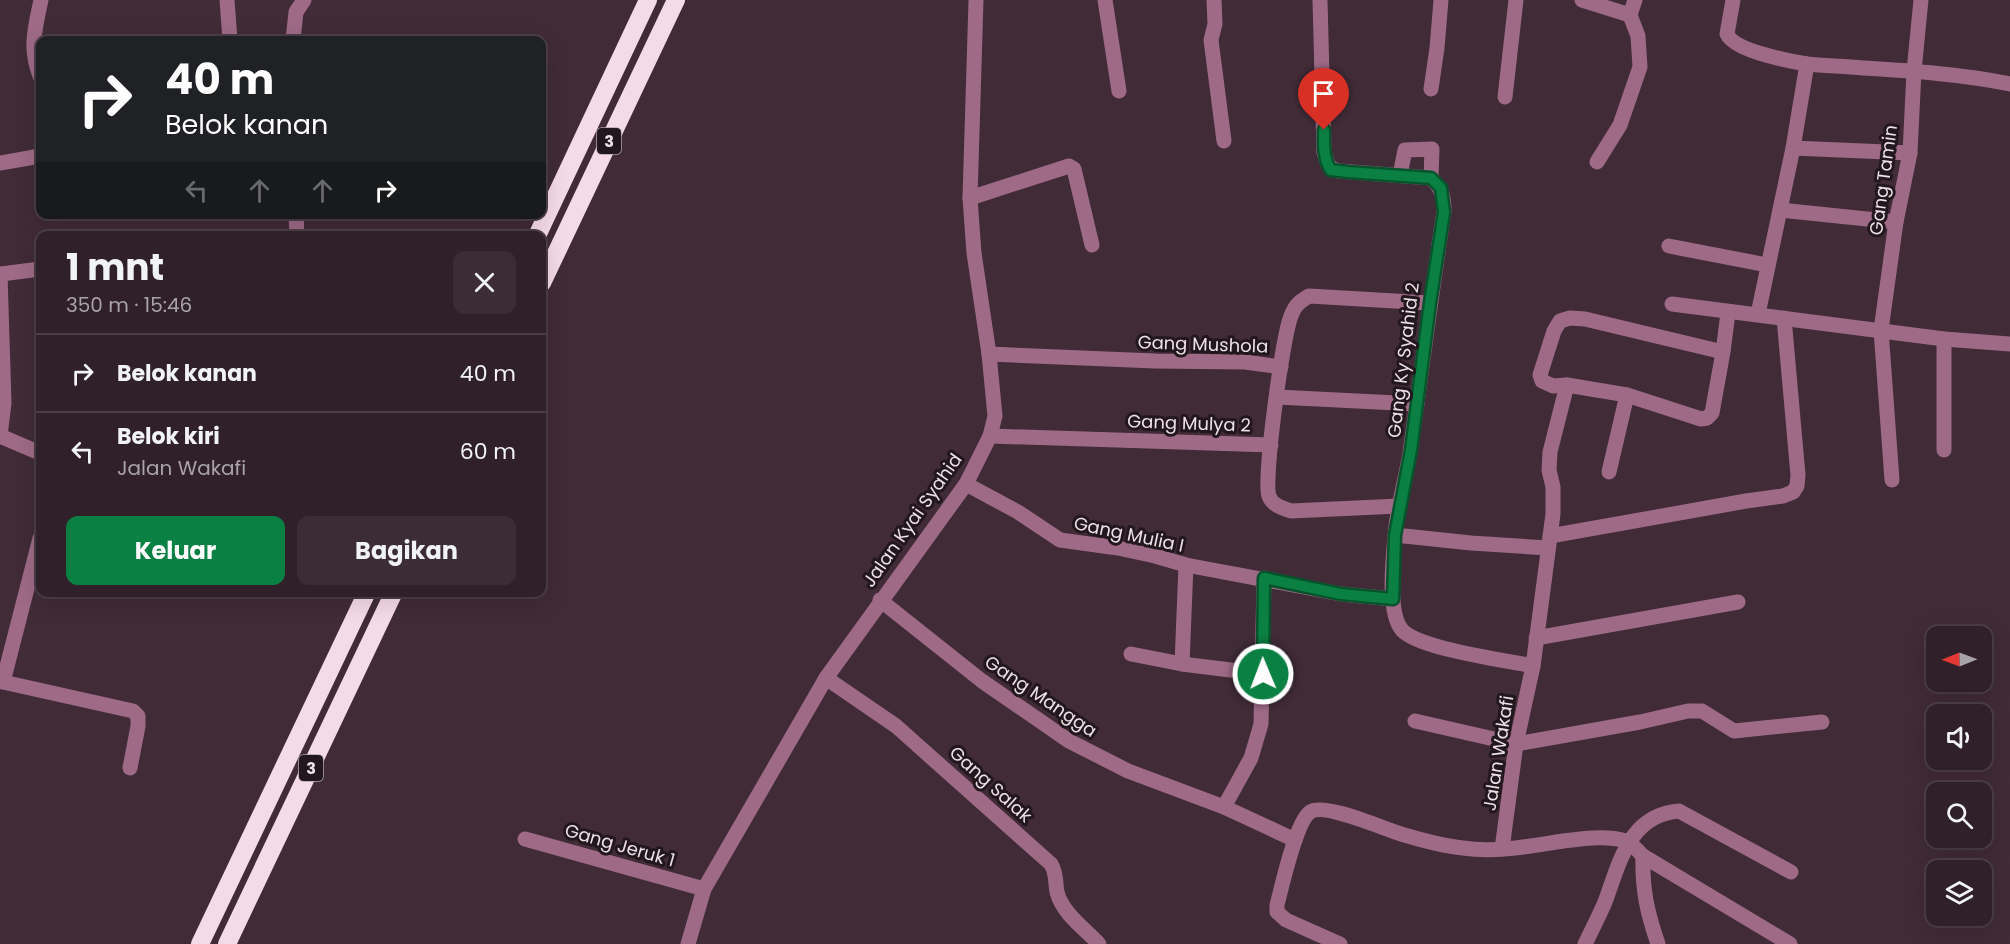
<!DOCTYPE html>
<html lang="id">
<meta charset="utf-8">
<style>
:root{--surface:#302029;--page:#3c2d35;--text:#f1f3f6;--muted:#a8a3a8;--line:#4b3e46;--accent:#0b8043}
body{margin:0;font-family:Poppins,sans-serif;background:var(--page);color:var(--text);height:100vh;display:flex;flex-direction:column;font-size:22px;white-space:nowrap}
*{box-sizing:border-box;margin:0}
p{font-size:20px;color:var(--muted)}
.icon{flex:none;width:33px;height:33px;fill:none;stroke:currentColor;stroke-width:2;stroke-linecap:round;stroke-linejoin:round}
.map{position:relative;flex:1;overflow:hidden}
.drawer{position:absolute;left:36px;top:231px;width:510px;height:366px;display:flex;flex-direction:column;background:var(--surface);border-radius:12px;box-shadow:0 6px 24px #0002,0 0 0 2px var(--line)}
.drawer>*{flex:none}
.banner{position:absolute;left:36px;top:36px;width:510px;height:183px;border-radius:12px;box-shadow:0 6px 24px #0002,0 0 0 2px var(--line);background:#202124;color:#fff;overflow:hidden}
.needle{width:39px;rotate:269deg}
.controls{position:absolute;left:1926px;top:626px;display:grid;gap:12px}
.controls a{display:grid;place-items:center;width:66px;height:66px;border-radius:12px;background:var(--surface);box-shadow:0 6px 24px #0002,0 0 0 2px var(--line);font-size:30px}
.pin{position:absolute;display:grid;place-items:center;width:51px;height:51px;color:#fff;margin:-62px -26px;border-radius:50% 50% 50% 0;rotate:-45deg;box-shadow:0 0 6px #0007}
.pin .icon{rotate:45deg}
.me{position:absolute;width:66px;margin:-33px;rotate:359deg;stroke-linejoin:round;filter:drop-shadow(0 0 4px #0008)}
.turn{display:flex;align-items:center;gap:21px;height:126px;padding:0 30px;font-size:27px}
.turn .icon{width:78px;height:78px;stroke-width:2.5}
.turn b{display:block;font-size:42px;line-height:51px}
.lanes{display:flex;align-items:center;height:57px;padding:0 30px;background:#0003;justify-content:center;gap:30px;direction:ltr}
.lanes .off{opacity:.35}
.round{display:grid;place-items:center;flex:none;width:63px;height:63px;border-radius:12px;background:var(--page)}
.head{display:flex;align-items:center;justify-content:space-between;height:102px;padding:0 30px}
h1{font-size:36px;font-weight:700;line-height:45px}
.cta{display:flex;gap:12px;margin-top:auto;padding:12px 30px}
.cta a{flex:1;height:69px;border-radius:12px;background:var(--accent);color:#fff;font-size:24px;font-weight:700;line-height:69px;text-align:center}
.cta a+a{background:var(--page);color:var(--text)}
ul{padding:0;list-style:none}
li{display:flex;align-items:center;gap:18px;height:78px;padding:0 30px;border-top:2px solid var(--line)}
li div{flex:1}
li b{display:block;font-size:22px}
li em{font-style:normal}
.map>svg:first-child{display:block}
.lines{fill:none;stroke-linecap:round;stroke-linejoin:round}
.minor{stroke:#9e6a86;stroke-width:15}
.highway{stroke:#f5dae7;stroke-width:18}
.route-casing{stroke:#07532c;stroke-width:15}
.route{stroke:#0b8043;stroke-width:10}
.labels{text-anchor:middle;dominant-baseline:central;stroke-width:6;stroke-linejoin:round;paint-order:stroke}
.shield{fill:#21171c;stroke:#b0a4aa;stroke-width:1.5}
.shield-label{font-size:16px;font-weight:bold;fill:#eee0e7}
.street-label{font-size:18px;fill:#eee0e7;stroke:#21171c}
</style>
<div class="map">
<svg width="2010" height="944" viewBox="0 0 2010 944">
<rect width="100%" height="100%" fill="#402b37"/>
<g class="lines">
<g class="minor">
<polyline points="227,0 230,40"/>
<polyline points="1105,0 1119,91"/>
<polyline points="1214,0 1215,24 1211,40 1224,141"/>
<path d="M1320 0 1324 152C1327 163 1328 169 1339 171L1431 178C1442 189 1444 196 1444 211 1432 290 1422 368 1411 446 1407 476 1397 506 1395 536 1393 558 1387 613 1402 630 1419 649 1505 660 1533 666"/>
<polyline points="1582,0 1630,15"/>
<path d="M1733 0 1727 34C1734 51 1789 61 1807 64 1825 66 1844 66 1863 68 1912 71 1962 74 2010 84"/>
<polyline points="293,40 296,12 304,0"/>
<path d="M40 76C29 48 35 28 41 0"/>
<polyline points="1431,89 1437,48 1441,0"/>
<polyline points="1505,97 1516,0"/>
<polyline points="1793,148 1910,153"/>
<polyline points="1597,162 1620,125 1640,67 1638,36 1630,15 1635,0"/>
<polyline points="0,163 40,156"/>
<polyline points="1400,175 1405,150 1432,149 1431,178"/>
<polyline points="970,198 1069,166 1074,169 1092,245"/>
<polyline points="1780,210 1896,222"/>
<polyline points="296,214 297,236"/>
<polyline points="1669,246 1767,265"/>
<polyline points="0,274 4,403 0,436"/>
<polyline points="1,274 40,269"/>
<polyline points="1672,304 1944,339 2010,344"/>
<polyline points="1758,314 1793,148 1807,64"/>
<polyline points="1944,339 1944,450"/>
<polyline points="1723,352 1712,413 1707,418 1701,419 1627,395 1567,385 1553,386 1542,381 1540,375 1554,331 1560,321 1570,318 1585,319 1723,352 1728,313"/>
<polyline points="989,354 1155,361 1245,362 1281,367"/>
<polyline points="1277,397 1417,404"/>
<polyline points="0,436 40,453"/>
<polyline points="990,436 1271,445"/>
<polyline points="1609,472 1627,395"/>
<polyline points="1892,480 1881,330 1896,222 1910,153 1914,71 1921,0"/>
<polyline points="966,484 1018,512 1060,540 1118,548 1155,556 1186,565 1341,594 1393,599"/>
<path d="M1399 506 1291 511C1282 508 1272 505 1269 496 1263 480 1283 335 1291 316 1295 305 1299 302 1309 296L1429 303"/>
<polyline points="1395,535 1471,543 1548,548"/>
<polyline points="1550,536 1746,501 1783,496 1793,492 1797,486 1798,475 1784,318"/>
<polyline points="880,600 982,681 1069,741 1128,771 1224,807 1295,840"/>
<polyline points="1536,638 1738,602"/>
<polyline points="1131,654 1182,664 1263,674"/>
<polyline points="1182,664 1186,565"/>
<path d="M826 678 896 726 1051 864C1057 874 1055 882 1057 892 1062 913 1085 929 1099 944"/>
<polyline points="0,681 3,682 40,538"/>
<polyline points="3,682 133,711 138,716 138,726 130,768"/>
<polyline points="1415,721 1516,744 1640,722 1688,711 1702,711 1734,731 1822,722"/>
<polyline points="1224,807 1251,758 1261,724 1264,578"/>
<polyline points="525,839 704,889"/>
<polyline points="1502,849 1516,744 1533,666 1553,514 1553,487 1549,470 1550,452 1567,385"/>
<path d="M1643 856C1642 889 1647 912 1658 944"/>
<polyline points="688,944 704,889 826,678 966,484 990,436 995,416 989,354 974,253 970,198 976,0"/>
<path d="M1340 944 1286 920 1277 912V905C1282 886 1296 822 1310 812 1324 802 1384 829 1401 834 1421 840 1443 846 1463 848 1496 853 1530 846 1563 841 1583 839 1605 835 1626 841 1632 843 1638 851 1643 856L1790 944"/>
<path d="M1585 944C1592 930 1599 916 1605 902 1620 862 1629 815 1679 811L1791 872"/>
</g>
<g class="highway">
<polyline points="537,236 648,0"/>
<polyline points="542,283 676,0"/>
<polyline points="200,944 367,592"/>
<polyline points="227,944 394,592"/>
</g>
</g>
<g class="lines">
<g class="route-casing">
<path id="route" d="M1263 674 1264 578 1341 594 1393 599 1395 535 1411 450 1430 303 1444 212 1441 188 1431 178 1348 172 1331 170C1323 159 1324 144 1324 130"/>
</g>
<use href="#route" class="route"/>
</g>
<g class="labels">
<g class="shield">
<rect x="597" y="128" width="24" height="26" rx="4.5"/>
<rect x="299" y="755" width="24" height="26" rx="4.5"/>
</g>
<g class="shield-label">
<text x="609" y="141">3</text>
<text x="311" y="768">3</text>
</g>
<g class="street-label">
<text transform="translate(1883 180) rotate(-82)">Gang Tamin</text>
<text transform="translate(1203 344) rotate(2)">Gang Mushola</text>
<text transform="translate(1403 360) rotate(-83)">Gang Ky Syahid 2</text>
<text transform="translate(1189 423) rotate(2)">Gang Mulya 2</text>
<text transform="translate(912 520) rotate(-55)">Jalan Kyai Syahid</text>
<text transform="translate(1129 534) rotate(12)">Gang Mulia I</text>
<text transform="translate(1041 696) rotate(34)">Gang Mangga</text>
<text transform="translate(1498 753) rotate(-81)">Jalan Wakafi</text>
<text transform="translate(991 784) rotate(42)">Gang Salak</text>
<text transform="translate(620 845) rotate(16)">Gang Jeruk 1</text>
</g>
</g>
</svg>
<div class="controls">
<a><svg class="needle" viewBox="-14 -14 28 28"><path d="M0-13l5 13h-10z" fill="#e53935"/><path d="M0 13l5-13h-10z" fill="#a8a3a8"/></svg></a>
<a><svg class="icon" aria-label="sound" viewBox="0 0 24 24"><path d="M4 9h4l5-4v14l-5-4H4zM17 9q2 3 0 6"/></svg></a>
<a><svg class="icon" aria-label="search" viewBox="0 0 24 24"><circle cx="10" cy="10" r="6"/><path d="M15 15l6 6"/></svg></a>
<a><svg class="icon" aria-label="layers" viewBox="0 0 24 24"><path d="M12 4l9 5-9 5-9-5zM3 14l9 5 9-5"/></svg></a>
</div>
<div class="pin" style="left:1324px;top:130px;background:#d93025"><svg class="icon" aria-label="arrive" viewBox="0 0 24 24"><path d="M6 21V4h12l-3 4 3 4H6"/></svg></div>
<svg class="me" style="left:1263px;top:674px" viewBox="-20 -20 40 40"><circle r="17" fill="#0b8043" stroke="#fff" stroke-width="3"/><path d="M0-11L8 9 0 5-8 9z" fill="#fff"/></svg>
<div class="banner">
<div class="turn"><svg class="icon" aria-label="right" viewBox="0 0 24 24"><path d="M7 20v-9h11M14 6l5 5-5 5"/></svg><div><b>40 m</b>Belok kanan</div></div>
<div class="lanes"><svg class="icon off" aria-label="left" viewBox="0 0 24 24"><path d="M17 20v-9H6M10 6l-5 5 5 5"/></svg><svg class="icon off" aria-label="ahead" viewBox="0 0 24 24"><path d="M12 20V5M6 11l6-6 6 6"/></svg><svg class="icon off" aria-label="ahead" viewBox="0 0 24 24"><path d="M12 20V5M6 11l6-6 6 6"/></svg><svg class="icon" aria-label="right" viewBox="0 0 24 24"><path d="M7 20v-9h11M14 6l5 5-5 5"/></svg></div>
</div>
<section class="drawer">
<div class="head"><div><h1>1 mnt</h1><p>350 m · 15:46</p></div><a class="round"><svg class="icon" aria-label="close" viewBox="0 0 24 24"><path d="M6 6l12 12M18 6L6 18"/></svg></a></div>
<ul>
<li><svg class="icon" aria-label="right" viewBox="0 0 24 24"><path d="M7 20v-9h11M14 6l5 5-5 5"/></svg><div><b>Belok kanan</b></div><em>40 m</em></li>
<li><svg class="icon" aria-label="left" viewBox="0 0 24 24"><path d="M17 20v-9H6M10 6l-5 5 5 5"/></svg><div><b>Belok kiri</b><p>Jalan Wakafi</p></div><em>60 m</em></li>
</ul>
<div class="cta"><a>Keluar</a><a>Bagikan</a></div>
</section>
</div>
